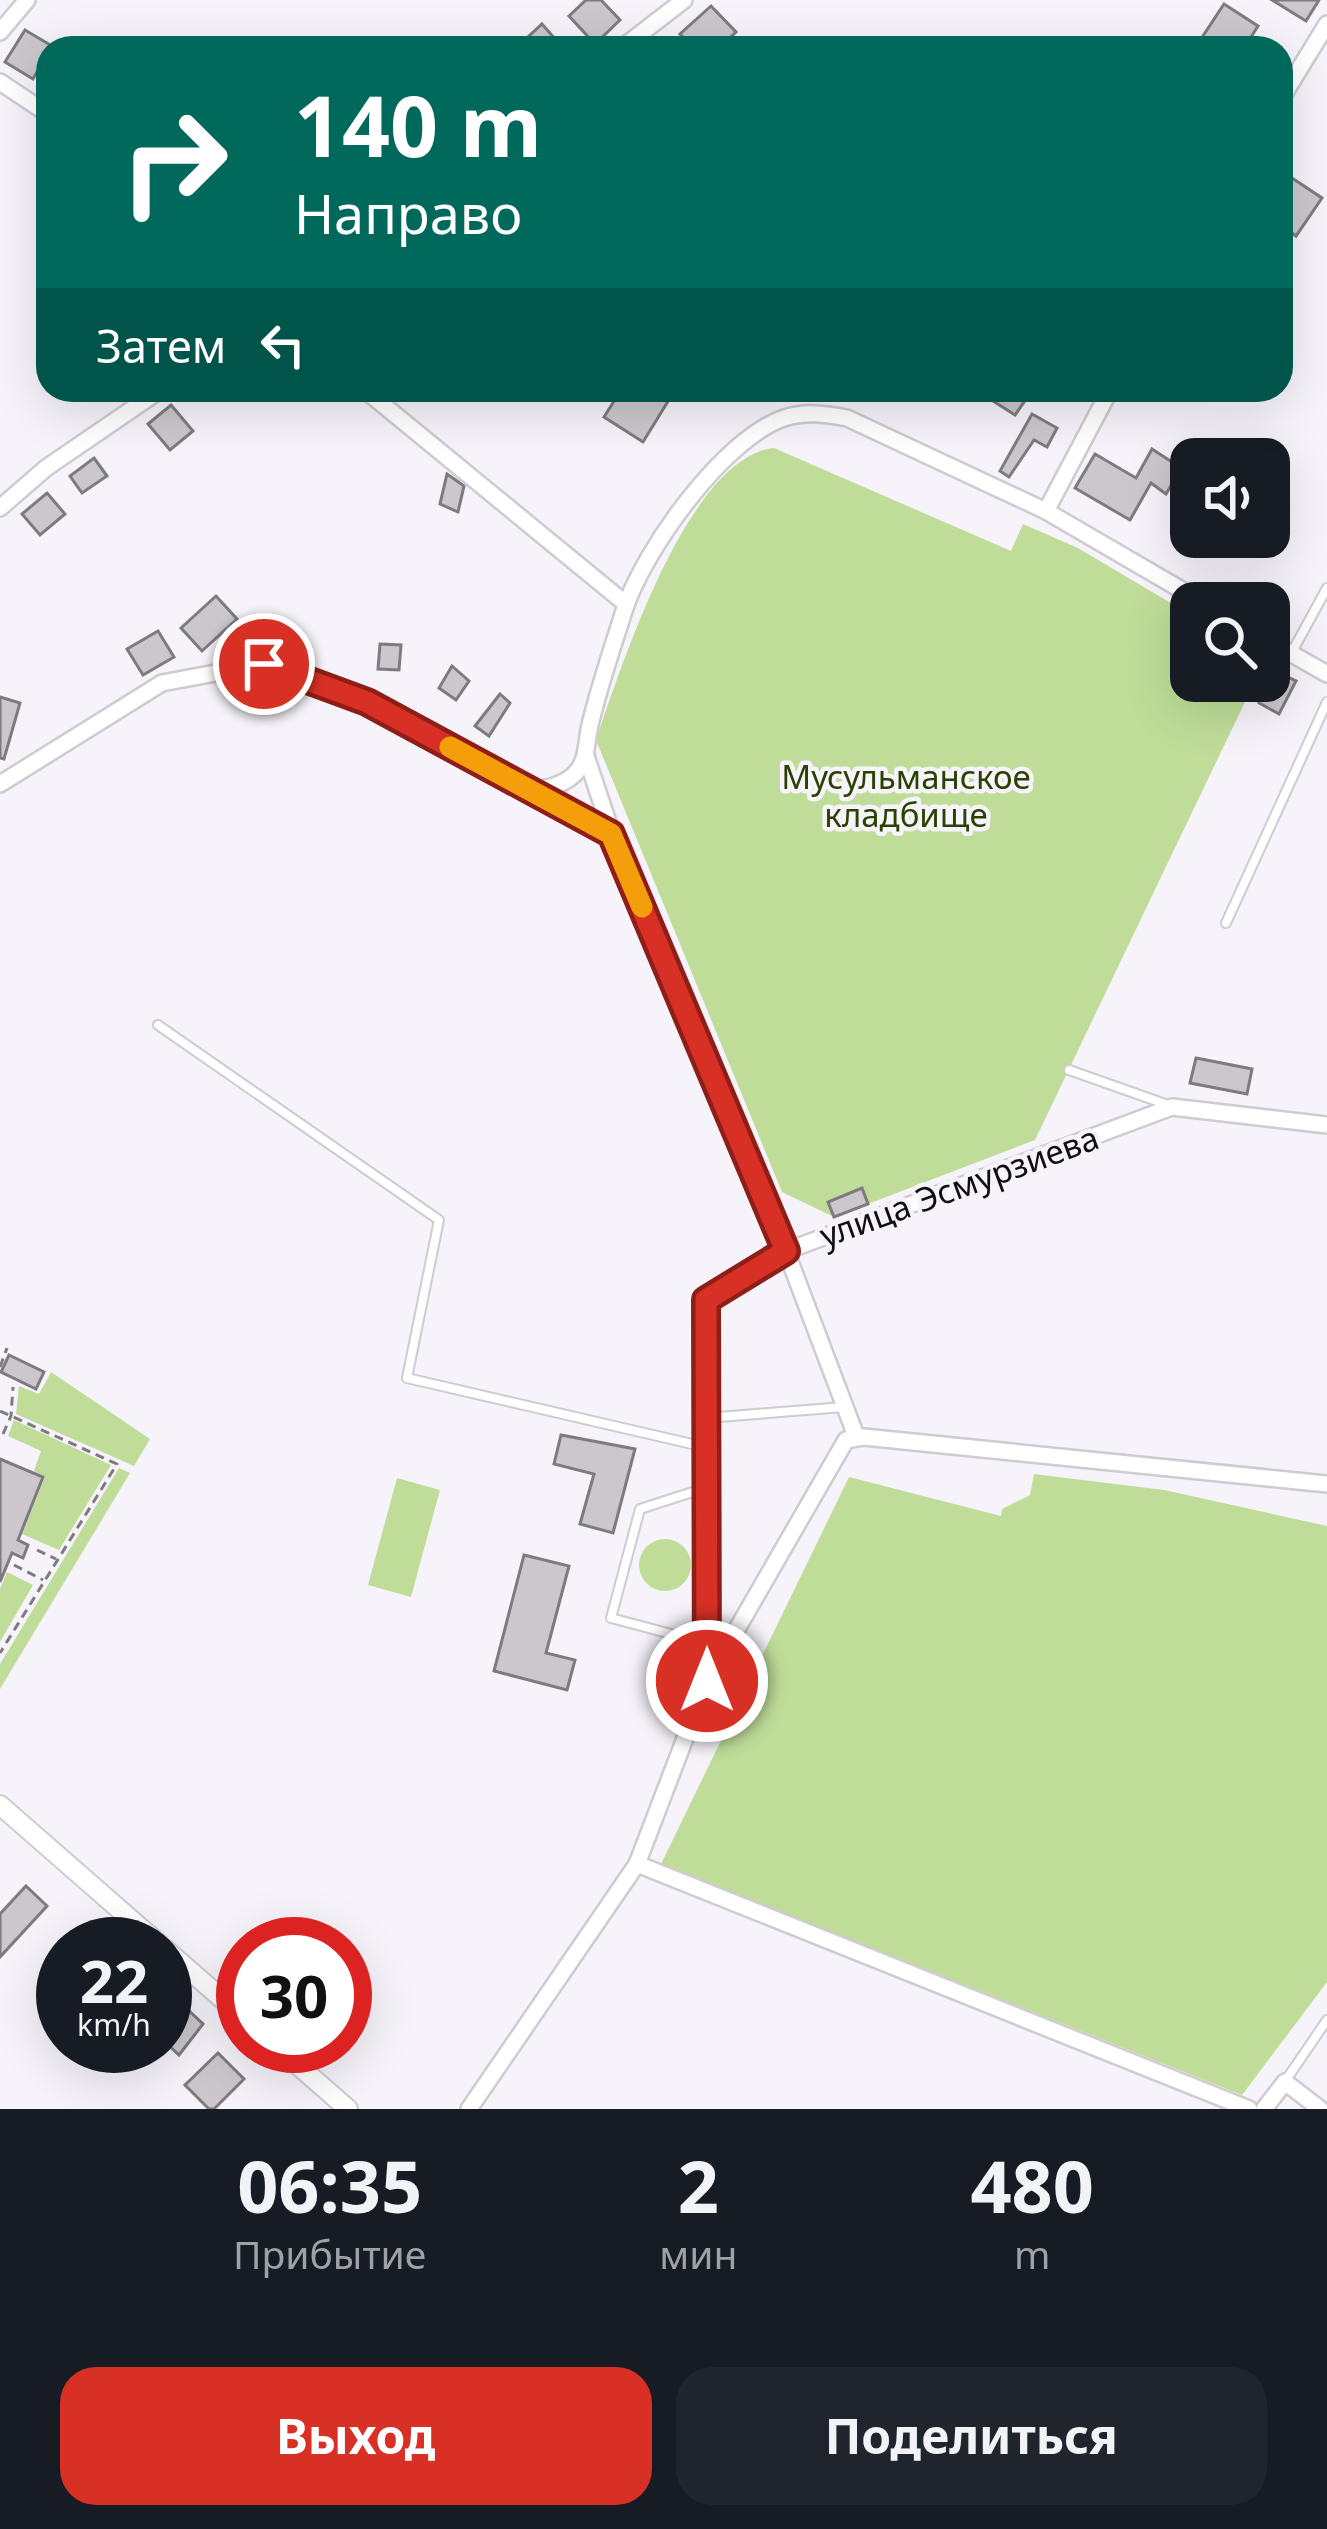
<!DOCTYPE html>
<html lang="ru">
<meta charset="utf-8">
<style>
:root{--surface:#171b24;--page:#20242c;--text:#f1f3f6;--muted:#9ea1a6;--accent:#d93025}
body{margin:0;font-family:"Noto Sans",sans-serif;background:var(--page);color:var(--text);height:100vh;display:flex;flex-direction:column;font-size:45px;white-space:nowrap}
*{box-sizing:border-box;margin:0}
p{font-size:39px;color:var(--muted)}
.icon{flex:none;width:66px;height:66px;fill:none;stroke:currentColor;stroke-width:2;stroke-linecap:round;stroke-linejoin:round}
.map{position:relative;height:2109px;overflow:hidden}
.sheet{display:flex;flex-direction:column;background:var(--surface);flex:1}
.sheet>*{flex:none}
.hud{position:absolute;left:36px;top:36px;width:1257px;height:366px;border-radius:36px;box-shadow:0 12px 48px #0002;background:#00695c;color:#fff;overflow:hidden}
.tools{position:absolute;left:1170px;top:438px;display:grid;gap:24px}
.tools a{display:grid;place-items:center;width:120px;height:120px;border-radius:24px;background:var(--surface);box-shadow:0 12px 48px #0002;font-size:60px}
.speed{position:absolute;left:36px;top:1917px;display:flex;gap:24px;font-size:60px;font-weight:700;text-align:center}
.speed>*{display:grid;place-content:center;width:156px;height:156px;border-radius:50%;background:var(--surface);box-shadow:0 12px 48px #0002;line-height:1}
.speed small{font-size:30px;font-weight:400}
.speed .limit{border:18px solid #d22;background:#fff;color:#111}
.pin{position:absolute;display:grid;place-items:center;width:102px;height:102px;color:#fff;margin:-51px;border:6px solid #fff;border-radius:50%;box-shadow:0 3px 12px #0007}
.me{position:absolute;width:132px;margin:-66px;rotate:0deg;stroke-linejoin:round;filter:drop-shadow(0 0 9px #0008)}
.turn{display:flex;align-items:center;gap:42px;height:252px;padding:0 60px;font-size:54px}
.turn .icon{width:156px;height:156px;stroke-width:2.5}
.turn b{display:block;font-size:84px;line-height:102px}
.then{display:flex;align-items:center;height:114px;padding:0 60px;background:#0003;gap:24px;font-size:45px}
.eta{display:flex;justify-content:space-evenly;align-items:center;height:204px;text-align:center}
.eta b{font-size:72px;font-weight:700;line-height:84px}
.cta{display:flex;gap:24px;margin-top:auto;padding:24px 60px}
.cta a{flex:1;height:138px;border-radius:36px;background:var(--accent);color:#fff;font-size:48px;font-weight:700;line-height:138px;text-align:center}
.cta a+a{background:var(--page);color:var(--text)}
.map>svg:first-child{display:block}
.green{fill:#bfdd99}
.building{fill:#cbc7cd;stroke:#7e7b80;stroke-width:3}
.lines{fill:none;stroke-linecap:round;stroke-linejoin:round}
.service-casing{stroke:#cecbd1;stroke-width:12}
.minor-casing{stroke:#cecbd1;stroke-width:20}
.tertiary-casing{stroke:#cecbd1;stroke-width:22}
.path{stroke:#7e7b80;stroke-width:3;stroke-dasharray:9 6;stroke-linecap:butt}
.service{stroke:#fff;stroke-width:8}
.minor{stroke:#fff;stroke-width:15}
.tertiary{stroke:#fff;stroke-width:18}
.route-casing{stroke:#8d1f18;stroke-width:30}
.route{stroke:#d93025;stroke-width:21}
.slow{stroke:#f59e0b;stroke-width:21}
.labels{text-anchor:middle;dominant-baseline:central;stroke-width:9;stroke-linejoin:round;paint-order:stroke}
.park-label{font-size:33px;fill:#2a4100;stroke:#f7f3fa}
.street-label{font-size:33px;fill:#100e10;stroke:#f7f3fa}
</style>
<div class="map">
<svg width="1327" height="2109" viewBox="0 0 1327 2109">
<rect width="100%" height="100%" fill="#f7f3fa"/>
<g class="green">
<path d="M774 448 1011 551 1023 524 1078 548 1191 615V681H1255L1035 1140 834 1217 782 1192 596 740C621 667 688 457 774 448Z"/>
<polygon points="51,1372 150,1439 134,1466 16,1414 19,1386 39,1394"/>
<polygon points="14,1420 111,1465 59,1550 22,1534 45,1477 34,1471 41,1451 8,1436"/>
<polygon points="119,1468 130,1473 0,1689 0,1664"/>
<polygon points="1034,1474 1164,1490 1327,1526 1327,1982 1242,2095 661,1864 849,1477 1001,1516 1002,1509 1030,1495"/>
<polygon points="397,1478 440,1490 411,1597 368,1585"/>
<circle cx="665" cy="1565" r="26"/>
<polygon points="7,1572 33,1585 0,1642 0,1589"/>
</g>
<g class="building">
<polygon points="586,0 601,0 620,20 595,44 569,16"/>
<polygon points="1272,0 1319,0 1306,21"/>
<polygon points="1224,4 1258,26 1244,48 1195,48"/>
<polygon points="711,6 736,32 719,48 693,48 680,34"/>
<polygon points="542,24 563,48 516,48"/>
<polygon points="25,30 52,46 33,79 5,62"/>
<polygon points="1289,176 1322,198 1296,236 1281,225 1281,188"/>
<polygon points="621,390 675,390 643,442 604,417"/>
<polygon points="996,390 1007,390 1024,402 1015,415 990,399"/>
<polygon points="171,405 193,431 170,450 148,424"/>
<polygon points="1032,414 1057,428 1047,447 1034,440 1009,477 1000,471"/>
<polygon points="1152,449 1181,468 1166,494 1151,483 1130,520 1075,488 1095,454 1136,478"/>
<polygon points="94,458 107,476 82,493 70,476"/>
<polygon points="447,474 464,486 458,512 440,504"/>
<polygon points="47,493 65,514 40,535 22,514"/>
<polygon points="216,596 237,619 202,651 181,628"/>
<polygon points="158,631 174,657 143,675 127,649"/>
<polygon points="380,644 401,645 399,670 378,669"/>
<polygon points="452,666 469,681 456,700 439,688"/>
<polygon points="1275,671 1296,681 1279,714 1259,703"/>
<polygon points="500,694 510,703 489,736 475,726"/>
<polygon points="0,697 20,703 4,759 0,758"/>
<polygon points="1196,1058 1252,1069 1247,1094 1190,1083"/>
<polygon points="862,1188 868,1204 834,1217 828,1202"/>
<polygon points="9,1355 44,1372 36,1389 1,1372"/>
<polygon points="561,1435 635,1449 613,1533 580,1524 594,1474 554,1464"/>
<polygon points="0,1459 43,1477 18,1540 28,1545 23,1558 12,1553 0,1582"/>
<polygon points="524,1555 569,1566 546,1653 575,1660 567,1690 494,1671"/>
<polygon points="26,1886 47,1906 0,1957 0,1914"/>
<polygon points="185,2007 203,2024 179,2055 165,2042 165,2030"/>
<polygon points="218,2053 244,2079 214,2109 209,2109 185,2085"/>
</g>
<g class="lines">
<g class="service-casing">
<g id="service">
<polyline points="1292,652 1327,588"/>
<polyline points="1226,923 1327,702"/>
<polyline points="158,1025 439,1220 407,1378 705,1447"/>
<polyline points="1069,1070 1171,1106"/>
<polyline points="706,1300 785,1252"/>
<polyline points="706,1418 844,1407"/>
<polyline points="705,1643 611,1618 640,1509 705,1488"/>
<polyline points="1286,2080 1327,2020"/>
</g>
</g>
<g class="minor-casing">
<g id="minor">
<polyline points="0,32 27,0"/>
<polyline points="622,48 684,0"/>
<polyline points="0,82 48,114"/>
<polyline points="1281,99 1327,24"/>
<polyline points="365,390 626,604"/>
<polyline points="0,508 46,468 160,390"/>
<polyline points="1046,511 1110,390"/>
<polyline points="1269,641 1327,674"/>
<polyline points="586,756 612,834"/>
<polyline points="0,784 162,683 264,664 367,702 612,834 786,1251 856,1436"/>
<path d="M531 791C549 788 567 785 579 769 588 755 586 741 590 725 599 687 612 649 624 611 643 551 723 439 784 418 805 411 826 414 847 418L1046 511 1204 603"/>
<polyline points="786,1251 1172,1107 1327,1125"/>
<polyline points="706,1300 707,1678"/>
<polyline points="637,1864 1249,2109"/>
<polyline points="469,2109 637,1864 707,1681 846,1440 864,1437 1327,1484"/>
<polyline points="1264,2109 1285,2082 1320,2109"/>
</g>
</g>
<g class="tertiary-casing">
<g id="tertiary">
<polyline points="0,1805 159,1944"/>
<polyline points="165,1949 243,2017"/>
<polyline points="276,2046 348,2109"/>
</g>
</g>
<g class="path">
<polyline points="0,1367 7,1348"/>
<polyline points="0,1411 117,1464 0,1653"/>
<polyline points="3,1434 11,1416 13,1387"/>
<polyline points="37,1550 56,1559"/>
<polyline points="14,1565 43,1580"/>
</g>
<use href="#service" class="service"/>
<use href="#minor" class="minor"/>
<use href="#tertiary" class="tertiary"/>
</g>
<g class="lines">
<g class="route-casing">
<polyline id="route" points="264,664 367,702 611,834 786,1251 706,1300 707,1681"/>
</g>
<use href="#route" class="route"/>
<polyline class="slow" points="450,747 611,834 642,907"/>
</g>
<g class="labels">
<g class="park-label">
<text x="906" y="776">Мусульманское<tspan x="906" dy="38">кладбище</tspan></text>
</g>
<g class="street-label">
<text transform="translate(959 1186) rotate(-20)">улица Эсмурзиева</text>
</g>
</g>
</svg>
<div class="tools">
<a><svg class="icon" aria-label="sound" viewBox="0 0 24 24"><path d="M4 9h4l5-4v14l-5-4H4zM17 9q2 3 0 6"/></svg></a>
<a><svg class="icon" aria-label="search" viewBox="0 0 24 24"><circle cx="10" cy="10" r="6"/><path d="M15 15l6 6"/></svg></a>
</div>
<div class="speed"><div>22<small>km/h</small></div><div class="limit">30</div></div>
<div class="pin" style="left:264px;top:664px;background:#d93025"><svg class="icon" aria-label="arrive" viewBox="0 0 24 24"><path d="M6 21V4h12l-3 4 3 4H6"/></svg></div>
<svg class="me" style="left:707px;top:1681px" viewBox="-20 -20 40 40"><circle r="17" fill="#d93025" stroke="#fff" stroke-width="3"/><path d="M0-11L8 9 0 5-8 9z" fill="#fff"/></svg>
<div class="hud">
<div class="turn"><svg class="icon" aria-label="right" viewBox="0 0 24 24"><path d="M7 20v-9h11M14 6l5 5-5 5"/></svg><div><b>140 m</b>Направо</div></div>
<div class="then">Затем<svg class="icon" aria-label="left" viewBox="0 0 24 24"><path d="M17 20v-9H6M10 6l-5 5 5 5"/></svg></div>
</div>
</div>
<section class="sheet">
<div class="eta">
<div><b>06:35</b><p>Прибытие</p></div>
<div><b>2</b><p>мин</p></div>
<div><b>480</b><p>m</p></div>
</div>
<div class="cta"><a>Выход</a><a>Поделиться</a></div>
</section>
